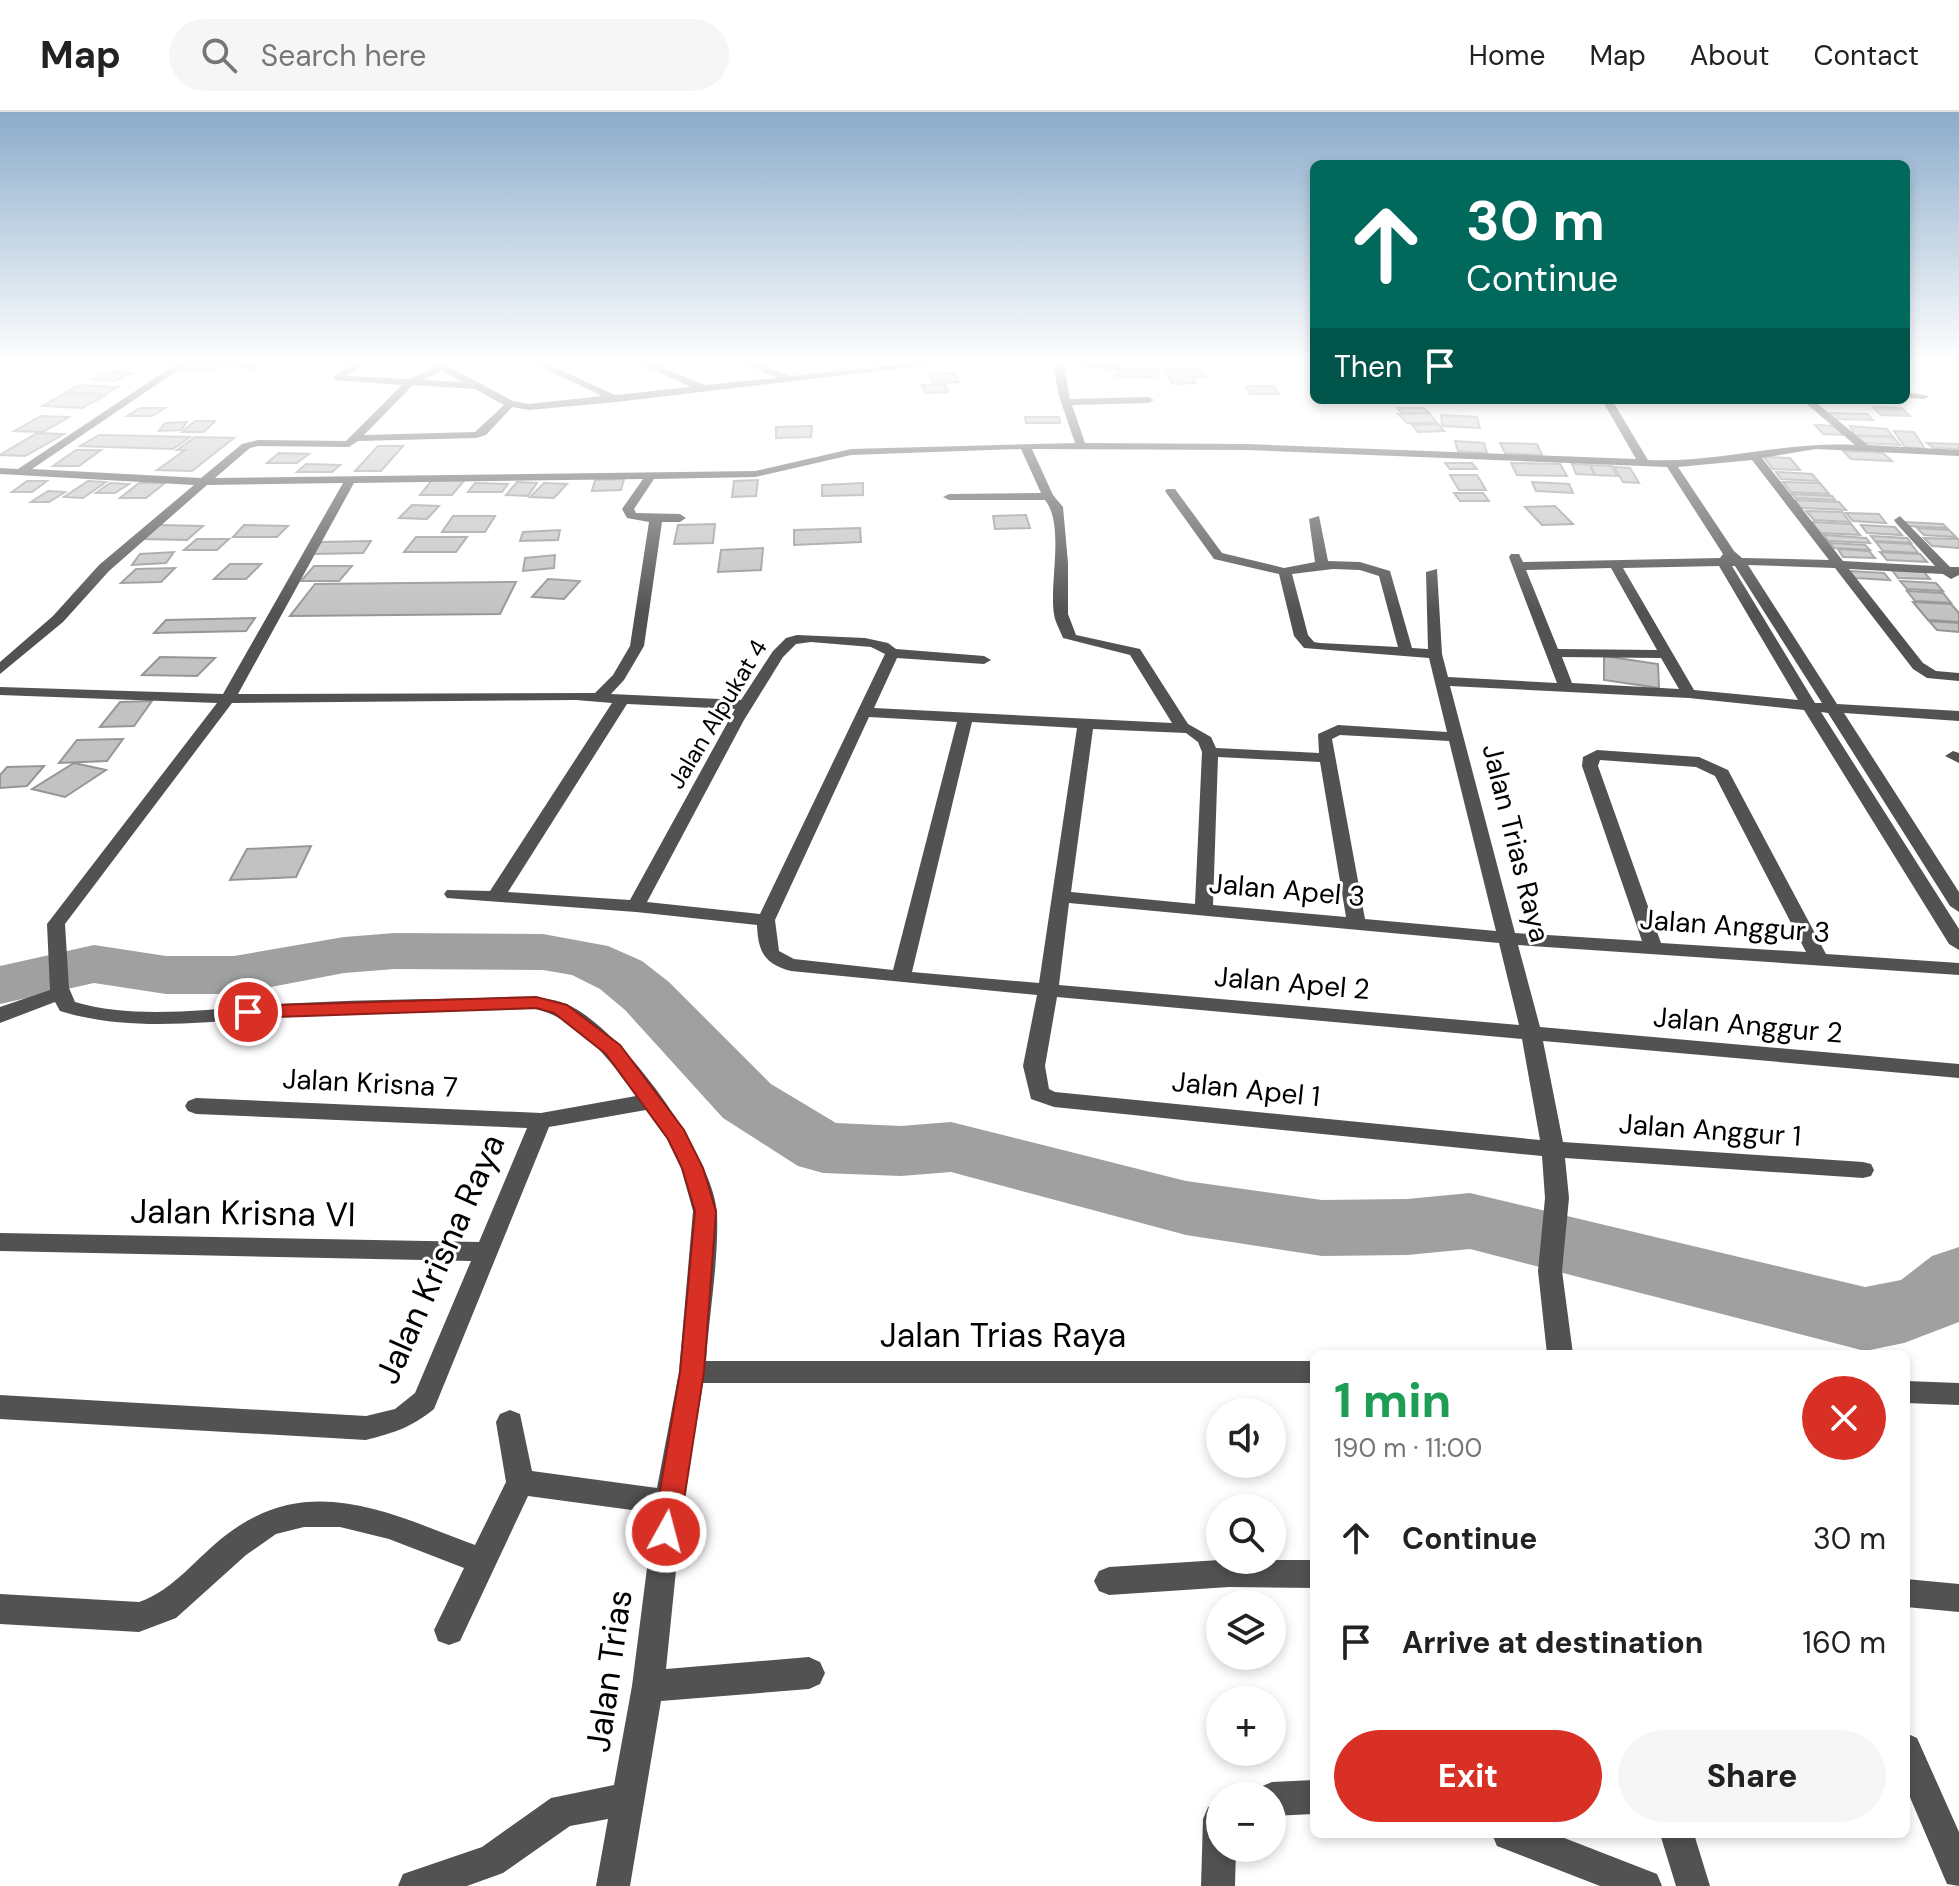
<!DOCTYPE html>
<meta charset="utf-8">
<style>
:root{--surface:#fff;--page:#f6f6f6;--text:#222;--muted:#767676;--line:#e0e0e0;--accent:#d93025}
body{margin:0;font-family:"DM Sans",sans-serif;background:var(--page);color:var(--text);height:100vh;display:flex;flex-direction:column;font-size:30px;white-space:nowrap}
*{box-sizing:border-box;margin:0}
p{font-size:26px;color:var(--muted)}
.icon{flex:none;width:44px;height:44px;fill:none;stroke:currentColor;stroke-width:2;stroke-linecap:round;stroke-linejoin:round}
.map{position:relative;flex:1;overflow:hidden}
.drawer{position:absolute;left:1310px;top:1238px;width:600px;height:488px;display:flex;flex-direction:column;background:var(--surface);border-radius:12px;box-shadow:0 4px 12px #0003}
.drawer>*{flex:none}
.top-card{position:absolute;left:1310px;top:48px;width:600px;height:244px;border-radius:12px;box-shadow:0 4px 12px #0003;background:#00695c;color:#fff;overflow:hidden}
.fabs{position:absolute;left:1206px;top:1286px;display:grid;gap:16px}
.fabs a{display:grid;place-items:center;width:80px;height:80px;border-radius:50%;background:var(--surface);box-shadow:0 4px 12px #0003;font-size:40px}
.pin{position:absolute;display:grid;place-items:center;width:68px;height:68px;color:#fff;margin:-34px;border:4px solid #fff;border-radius:50%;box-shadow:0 2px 8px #0007}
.me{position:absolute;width:88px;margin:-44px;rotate:7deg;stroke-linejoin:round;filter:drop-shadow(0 0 6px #0008)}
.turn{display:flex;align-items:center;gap:28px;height:168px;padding:0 24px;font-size:36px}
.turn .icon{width:104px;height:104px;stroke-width:2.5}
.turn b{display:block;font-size:56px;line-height:68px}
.then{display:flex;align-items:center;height:76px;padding:0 24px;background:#0003;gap:16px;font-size:30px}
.round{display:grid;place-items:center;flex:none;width:84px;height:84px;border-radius:42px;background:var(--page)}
.summary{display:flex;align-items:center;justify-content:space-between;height:136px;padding:0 24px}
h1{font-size:48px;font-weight:800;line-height:60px;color:#1e9e55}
.action{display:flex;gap:16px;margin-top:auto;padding:16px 24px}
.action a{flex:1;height:92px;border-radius:48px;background:var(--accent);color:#fff;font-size:32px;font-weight:800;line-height:92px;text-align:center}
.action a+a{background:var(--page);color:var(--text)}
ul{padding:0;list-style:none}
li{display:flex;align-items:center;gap:24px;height:104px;padding:0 24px}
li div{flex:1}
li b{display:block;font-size:30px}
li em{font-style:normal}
header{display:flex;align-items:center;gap:48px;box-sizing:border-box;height:112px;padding:0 40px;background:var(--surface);border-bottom:2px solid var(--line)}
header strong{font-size:38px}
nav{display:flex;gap:44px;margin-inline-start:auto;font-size:28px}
.search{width:560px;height:72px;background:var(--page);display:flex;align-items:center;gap:20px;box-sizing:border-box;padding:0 28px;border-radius:44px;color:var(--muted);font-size:30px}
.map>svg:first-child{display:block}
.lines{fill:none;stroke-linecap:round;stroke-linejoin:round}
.river{fill:#a0a0a0;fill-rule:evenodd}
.building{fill:#c2c2c2;stroke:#969696;stroke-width:2}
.minor{fill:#525252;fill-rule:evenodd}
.route{fill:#d93025;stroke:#8d1f18;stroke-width:2}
.labels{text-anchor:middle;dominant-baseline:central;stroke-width:6;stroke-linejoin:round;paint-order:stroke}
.far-street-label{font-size:24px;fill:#000;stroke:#fff}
.street-label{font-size:28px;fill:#000;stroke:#fff}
.near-street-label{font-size:34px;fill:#000;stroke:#fff}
</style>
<header>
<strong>Map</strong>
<div class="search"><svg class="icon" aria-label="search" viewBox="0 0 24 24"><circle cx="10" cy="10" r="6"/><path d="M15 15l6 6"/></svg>Search here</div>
<nav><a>Home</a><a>Map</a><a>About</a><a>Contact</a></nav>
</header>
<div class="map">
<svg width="1959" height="1774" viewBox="0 0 1959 1774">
<rect width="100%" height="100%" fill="#fff"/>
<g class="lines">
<polygon class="river" points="395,821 543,822 608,834 642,849 669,870 771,972 836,1011 901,1014 951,1010 1186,1069 1322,1088 1407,1087 1470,1081 1865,1175 1901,1168 1932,1144 1959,1135 1959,1210 1904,1231 1865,1239 1470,1137 1407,1143 1322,1144 1186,1123 951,1060 901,1064 823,1061 798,1054 723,1006 625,898 600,877 572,863 543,858 395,857 344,861 234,882 166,882 94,871 0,892 0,854 94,833 166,844 234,844 344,825"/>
</g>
<g class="building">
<polygon points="186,252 228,252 211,260 175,257"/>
<polygon points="1118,256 1158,258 1157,266 1116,264"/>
<polygon points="1199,257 1205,265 1191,265 1196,271 1173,272 1164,259"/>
<polygon points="112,259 132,261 115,269 94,267"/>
<polygon points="954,261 959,270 933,271 929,262"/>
<polygon points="80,273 118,275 105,282 66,280"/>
<polygon points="922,273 945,273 948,280 925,281"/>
<polygon points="1246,274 1274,274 1279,282 1250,282"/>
<polygon points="64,282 104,284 82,296 42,294"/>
<polygon points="1873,295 1901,296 1910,304 1881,303"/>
<polygon points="140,296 165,296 152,304 127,304"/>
<polygon points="1397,296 1424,296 1429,301 1402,301"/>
<polygon points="1429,301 1437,311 1407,311 1398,302"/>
<polygon points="1826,301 1867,302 1873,308 1832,307"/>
<polygon points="1441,303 1477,305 1480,316 1442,314"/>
<polygon points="41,304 69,305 43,320 14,319"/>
<polygon points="1025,305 1059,305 1060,311 1026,311"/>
<polygon points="195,309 215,309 204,320 182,320"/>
<polygon points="187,310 181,318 159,319 165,311"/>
<polygon points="1438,312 1444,319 1418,320 1412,313"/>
<polygon points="1815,313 1835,314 1843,323 1823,322"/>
<polygon points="812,314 811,325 776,326 776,315"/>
<polygon points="1850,314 1887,317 1893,325 1855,323"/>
<polygon points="1894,319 1914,320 1925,337 1905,335"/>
<polygon points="37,321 64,322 25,344 0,343"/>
<polygon points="99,323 190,325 173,337 80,334"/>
<polygon points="1855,324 1893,325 1900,333 1862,331"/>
<polygon points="195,325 234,326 192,359 157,358 185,338 177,338"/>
<polygon points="1455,329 1484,331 1487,341 1458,339"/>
<polygon points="1500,331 1537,332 1542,343 1505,341"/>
<polygon points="1927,331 1959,332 1959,337 1934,336"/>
<polygon points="378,334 403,334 381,359 355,359"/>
<polygon points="76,338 101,338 79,354 53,354"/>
<polygon points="1843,339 1883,341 1892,349 1851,347"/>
<polygon points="279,341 309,342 297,351 267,351"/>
<polygon points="1764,345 1790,346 1800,358 1773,357"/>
<polygon points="1445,351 1472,351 1477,357 1450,357"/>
<polygon points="1511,351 1560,352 1567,364 1517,363"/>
<polygon points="306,352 340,353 332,360 297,360"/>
<polygon points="1572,352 1590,353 1595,363 1576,362"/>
<polygon points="1590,353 1612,354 1617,364 1595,363"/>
<polygon points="1614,355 1630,356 1639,371 1623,370"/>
<polygon points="1776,360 1812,362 1818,369 1781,367"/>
<polygon points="1450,363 1477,363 1486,378 1459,378"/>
<polygon points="624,367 621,378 592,379 595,368"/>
<polygon points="432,368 464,369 452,383 420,383"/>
<polygon points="758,368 756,384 732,385 734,369"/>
<polygon points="27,369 47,369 32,380 12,380"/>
<polygon points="88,369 106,370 83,386 64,385"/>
<polygon points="517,370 537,371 528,384 506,383"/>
<polygon points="1532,370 1569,372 1573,381 1536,379"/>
<polygon points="1783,370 1820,371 1829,382 1791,380"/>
<polygon points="110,371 129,372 115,381 96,381"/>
<polygon points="139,371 165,371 146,386 120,386"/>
<polygon points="475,371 508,372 502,380 468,380"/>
<polygon points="544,371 567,372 554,386 530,385"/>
<polygon points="863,371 863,383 822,384 822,373"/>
<polygon points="48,379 65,380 49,390 31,390"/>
<polygon points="1454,381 1483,381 1489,389 1460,389"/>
<polygon points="1792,382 1832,384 1835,388 1796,386"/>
<polygon points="1795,388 1839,390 1846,398 1801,396"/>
<polygon points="412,393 439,394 427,407 399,406"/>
<polygon points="1555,394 1573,412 1542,413 1525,395"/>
<polygon points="1806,399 1842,400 1850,410 1814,408"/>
<polygon points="1846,401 1879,402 1886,411 1853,409"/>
<polygon points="1026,403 1030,416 995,417 993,404"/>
<polygon points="453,404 495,404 485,420 442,420"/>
<polygon points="1812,410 1851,412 1860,423 1820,421"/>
<polygon points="1905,410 1943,412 1947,416 1908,414"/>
<polygon points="715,412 713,431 674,432 678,413"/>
<polygon points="159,413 203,414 187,428 142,427"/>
<polygon points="244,413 288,414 277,425 233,425"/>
<polygon points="1861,413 1895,415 1902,423 1867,421"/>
<polygon points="860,416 861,430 794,433 794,418"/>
<polygon points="1917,416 1949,418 1956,425 1924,423"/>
<polygon points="560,418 558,428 520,429 523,420"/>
<polygon points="1824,423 1866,426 1870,431 1828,429"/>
<polygon points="1871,424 1907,426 1911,431 1875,429"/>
<polygon points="416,425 467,425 456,440 404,440"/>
<polygon points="1924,426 1959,427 1959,436 1932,434"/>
<polygon points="197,427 229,427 217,438 184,438"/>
<polygon points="371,429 363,441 313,442 321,430"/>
<polygon points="1876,430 1911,432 1918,441 1883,439"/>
<polygon points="1830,431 1865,433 1870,438 1834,436"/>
<polygon points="763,436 761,458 718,460 721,438"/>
<polygon points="1838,437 1869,439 1875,446 1843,445"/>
<polygon points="174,440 166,451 132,453 140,442"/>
<polygon points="1880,440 1920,442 1927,450 1887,448"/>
<polygon points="555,443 554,456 523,459 525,446"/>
<polygon points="230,452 261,452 246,467 214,467"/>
<polygon points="314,454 352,454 339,469 301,469"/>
<polygon points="175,456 161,470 121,471 136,457"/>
<polygon points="1892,458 1924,460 1930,467 1898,466"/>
<polygon points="1849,459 1884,461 1890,468 1855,466"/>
<polygon points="548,467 580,469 564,487 532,485"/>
<polygon points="1900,469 1936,471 1943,479 1907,477"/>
<polygon points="516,470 500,502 290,504 315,472"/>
<polygon points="1907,479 1943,481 1951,491 1915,489"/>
<polygon points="1913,490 1951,492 1959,501 1959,510 1928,508"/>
<polygon points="255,506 246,519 154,521 166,508"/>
<polygon points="1929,509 1959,511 1959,520 1937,518"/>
<polygon points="1604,544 1658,552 1659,576 1604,568"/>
<polygon points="160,545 215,546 197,564 142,563"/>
<polygon points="152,589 134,614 100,615 120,590"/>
<polygon points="123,627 107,649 59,651 77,628"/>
<polygon points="74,651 106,658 65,685 32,677"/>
<polygon points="44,654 27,674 0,676 0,663 7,655"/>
<polygon points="311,734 296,765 230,768 247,737"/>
</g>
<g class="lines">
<g class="minor">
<path d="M176 252H187L32 357 201 366 242 332 258 328 346 329 402 273 334 268V264L353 252H364L347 264 410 267 435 255 432 252H444L513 289 529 292 602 284 535 252H548L615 283 691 275 641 252H654L705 273 777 266 745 252H758L791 264 907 252H938L616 290 529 298 512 295 486 323 476 326 358 329 349 335 258 334 250 336 215 366 755 359 851 337 1075 331 1058 281 1054 252H1064L1070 287 1149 285 1154 288 1149 291 1072 293 1085 331 1247 332 1636 347 1602 288H1612L1648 348C1718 351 1785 329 1855 333L1802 288H1813L1868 333 1959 338V344L1816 337 1762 346 1843 449 1935 454 1896 411 1894 408 1900 404 1950 455H1959V463L1951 467 1943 462 1849 457 1923 551 1936 559 1959 561V569L1927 566 1913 557 1835 456 1748 453 1837 592 1959 599V609L1844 601 1959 780V800L1950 794 1828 601 1821 600 1959 817V838L1949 832 1804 598 1689 586 1450 574 1515 821 1642 829 1582 654 1583 645 1597 638 1699 645 1728 658 1826 842 1959 851V863L1518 833 1540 915 1959 952V966L1543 929 1563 1030 1863 1050 1871 1052 1874 1058 1871 1064 1863 1066 1565 1046 1569 1086 1562 1159 1573 1242H1547L1538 1159 1545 1086 1542 1044 1054 995 1031 987 1023 954 1037 883 791 859C764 852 758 839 757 813L636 800 447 786 444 782 447 778 490 779 612 591 576 588 232 591 65 812 69 876 75 890C142 910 229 894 299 891 378 887 457 887 536 885 546 887 557 888 566 892 619 913 714 1044 717 1101 719 1147 709 1203 706 1249H1314V1271H703L683 1390 666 1557 809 1545 820 1550 825 1561 820 1572 809 1577 661 1589 630 1774H596L608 1707 570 1714 503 1761 467 1774H398L403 1762 482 1735 551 1686 614 1673 632 1574 654 1401 528 1384 460 1529 449 1533 438 1529 434 1518 464 1456 389 1427 340 1415H304L276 1422 246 1443 176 1506 139 1520 0 1512V1482L139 1490C173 1479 197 1445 226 1423 309 1359 389 1401 475 1433L506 1370 496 1310 500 1302 510 1298 520 1302 532 1359 657 1376 679 1260 693 1099 681 1056 667 1027 646 998 549 1015 434 1297C410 1316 396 1320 366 1328L0 1307V1283L366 1304 395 1297 415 1281 471 1149 0 1139V1121L479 1130 527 1016 196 1002 188 999 185 994 188 989 196 986 541 1001 636 984C611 949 580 908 536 897 458 899 381 900 303 904 222 907 138 923 60 899L55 890 0 911V895L50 878 47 812 217 591 0 583V575L223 582 343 371 207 373 109 459 63 510 0 562V550L53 504 99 453 194 373 0 362V356L18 357ZM442 259 463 270 423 268ZM413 273 475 277 504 293 475 320 364 323ZM1021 337 1041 381 949 382 943 385 949 388H1045C1065 413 1049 471 1054 502 1055 510 1060 518 1063 526L1130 543 1172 611 874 596 897 546 984 552 991 548 984 544 896 537 888 531 865 526 797 523 786 526 773 539 741 588 611 582 624 568 644 534 662 410H680L686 406 680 402 636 401 634 397 654 367 755 365 851 343ZM1032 337 1247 338 1667 355 1723 442 1720 446 1523 450 1519 442H1511L1509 445 1557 571 1448 565 1442 542 1437 457 1426 460 1428 537 1412 536 1390 459 1360 450 1328 449 1319 404 1309 407 1315 450 1284 456 1222 441 1175 377H1167L1165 379 1214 447 1279 462 1294 524 1304 536 1429 546 1447 620 1338 613 1318 622 1319 641 1216 636 1211 625 1188 612 1140 537 1076 523 1068 502V451L1063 395 1053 383ZM1752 348 1829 448 1742 446 1734 439 1678 355ZM643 367 622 397 627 406 649 410 630 534 613 563 595 581 238 582 354 371ZM1719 454 1788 571 1798 588 1694 578 1623 456ZM1732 454H1735L1822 591H1815ZM1611 456 1657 538 1558 537 1526 458ZM1333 457 1360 458 1379 464 1398 535 1320 531 1314 530 1308 523 1292 462ZM811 530 871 535 885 542 760 802 647 790 744 608 783 545 796 532ZM1562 545 1661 546 1679 577 1572 571ZM627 592 735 597 630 788 508 780ZM869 605 957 610 893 858 794 847 779 839 775 808ZM972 610 1077 616 1039 871 912 860ZM1093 617 1186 621 1198 630 1202 640 1195 792 1071 780ZM1340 623 1449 629 1496 819 1365 807 1332 627ZM1218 645 1320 650 1346 805 1213 793ZM1600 648 1696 655 1715 664 1806 840 1661 831 1598 654ZM1069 791 1499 831 1519 913 1059 873ZM1057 885 1522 927 1540 1028 1055 980 1049 977 1045 954Z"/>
<polygon points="222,252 249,252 256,255 251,258"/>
<polygon points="1064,252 1113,252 1122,255 1117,258"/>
<polygon points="1906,280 1929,284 1924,287 1906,286"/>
<polygon points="1953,639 1959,641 1959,651 1945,644"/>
<polygon points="1906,1269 1959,1271 1959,1293 1906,1291"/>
<polygon points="1220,1448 1314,1448 1314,1476 1229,1475 1109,1483 1099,1479 1094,1469 1099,1459 1109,1455"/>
<polygon points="1906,1467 1959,1472 1959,1500 1906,1495"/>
<polygon points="1906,1621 1917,1626 1959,1720 1959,1774 1947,1772 1906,1676"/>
<polygon points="1314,1668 1314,1702 1272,1704 1272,1684 1257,1684 1260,1675 1272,1670"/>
<polygon points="1220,1690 1220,1736 1236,1736 1235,1774 1201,1774 1203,1707 1208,1695"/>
<polygon points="1492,1722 1554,1722 1657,1762 1662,1774 1600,1774 1497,1734"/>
<polygon points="1660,1722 1694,1722 1710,1774 1676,1774"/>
</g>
</g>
<linearGradient id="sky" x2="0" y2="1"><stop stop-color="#8baccb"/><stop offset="0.5" stop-color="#fff"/><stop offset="1" stop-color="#fff" stop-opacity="0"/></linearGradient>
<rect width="1959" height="500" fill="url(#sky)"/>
<polygon class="route" points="536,885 567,893 620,933 684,1018 703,1056 716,1099 704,1260 679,1420 675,1429 666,1432 657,1429 653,1420 680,1260 695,1099 682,1056 668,1027 606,942 554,901 536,896 248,906 239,900 248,894"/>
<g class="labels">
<g class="far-street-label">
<text transform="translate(717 602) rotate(-59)">Jalan Alpukat 4</text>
</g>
<g class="street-label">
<text transform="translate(1516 731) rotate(76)">Jalan Trias Raya</text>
<text transform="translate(1287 778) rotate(5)">Jalan Apel 3</text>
<text transform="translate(1735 814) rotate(4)">Jalan Anggur 3</text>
<text transform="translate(1292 871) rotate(5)">Jalan Apel 2</text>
<text transform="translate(1748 913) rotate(5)">Jalan Anggur 2</text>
<text transform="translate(370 971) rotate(3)">Jalan Krisna 7</text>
<text transform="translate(1246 977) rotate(6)">Jalan Apel 1</text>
<text transform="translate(1710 1018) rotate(4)">Jalan Anggur 1</text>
</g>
<g class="near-street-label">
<text transform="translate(243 1101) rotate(1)">Jalan Krisna VI</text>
<text transform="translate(440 1147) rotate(-66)">Jalan Krisna Raya</text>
<text x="1003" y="1223">Jalan Trias Raya</text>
<text transform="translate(609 1559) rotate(-82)">Jalan Trias</text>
</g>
</g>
</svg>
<div class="fabs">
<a><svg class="icon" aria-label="sound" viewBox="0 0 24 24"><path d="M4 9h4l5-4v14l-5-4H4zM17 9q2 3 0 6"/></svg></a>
<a><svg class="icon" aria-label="search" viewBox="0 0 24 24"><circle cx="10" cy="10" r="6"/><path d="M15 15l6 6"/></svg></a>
<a><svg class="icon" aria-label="layers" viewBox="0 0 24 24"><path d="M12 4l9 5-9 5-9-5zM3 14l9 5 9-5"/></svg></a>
<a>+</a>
<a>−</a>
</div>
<div class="pin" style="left:248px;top:900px;background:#d93025"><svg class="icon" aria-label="arrive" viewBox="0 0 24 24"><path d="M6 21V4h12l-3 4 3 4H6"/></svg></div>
<svg class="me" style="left:666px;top:1420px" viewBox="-20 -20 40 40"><circle r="17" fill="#d93025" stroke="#fff" stroke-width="3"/><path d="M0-11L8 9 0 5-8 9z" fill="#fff"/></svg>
<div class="top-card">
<div class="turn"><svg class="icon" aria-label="ahead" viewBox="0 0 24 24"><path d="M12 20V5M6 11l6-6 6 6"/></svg><div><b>30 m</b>Continue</div></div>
<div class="then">Then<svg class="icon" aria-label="arrive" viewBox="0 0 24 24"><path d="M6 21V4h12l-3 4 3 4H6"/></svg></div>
</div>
<section class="drawer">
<div class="summary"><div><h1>1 min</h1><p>190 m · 11:00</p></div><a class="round" style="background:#d93025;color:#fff"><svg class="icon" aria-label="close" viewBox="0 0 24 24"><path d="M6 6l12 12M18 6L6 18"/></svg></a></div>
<ul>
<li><svg class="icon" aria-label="ahead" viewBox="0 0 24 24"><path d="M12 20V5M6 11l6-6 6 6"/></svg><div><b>Continue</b></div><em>30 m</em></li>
<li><svg class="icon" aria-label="arrive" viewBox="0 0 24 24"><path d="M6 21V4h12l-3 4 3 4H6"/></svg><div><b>Arrive at destination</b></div><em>160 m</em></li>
</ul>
<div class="action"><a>Exit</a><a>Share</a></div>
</section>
</div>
